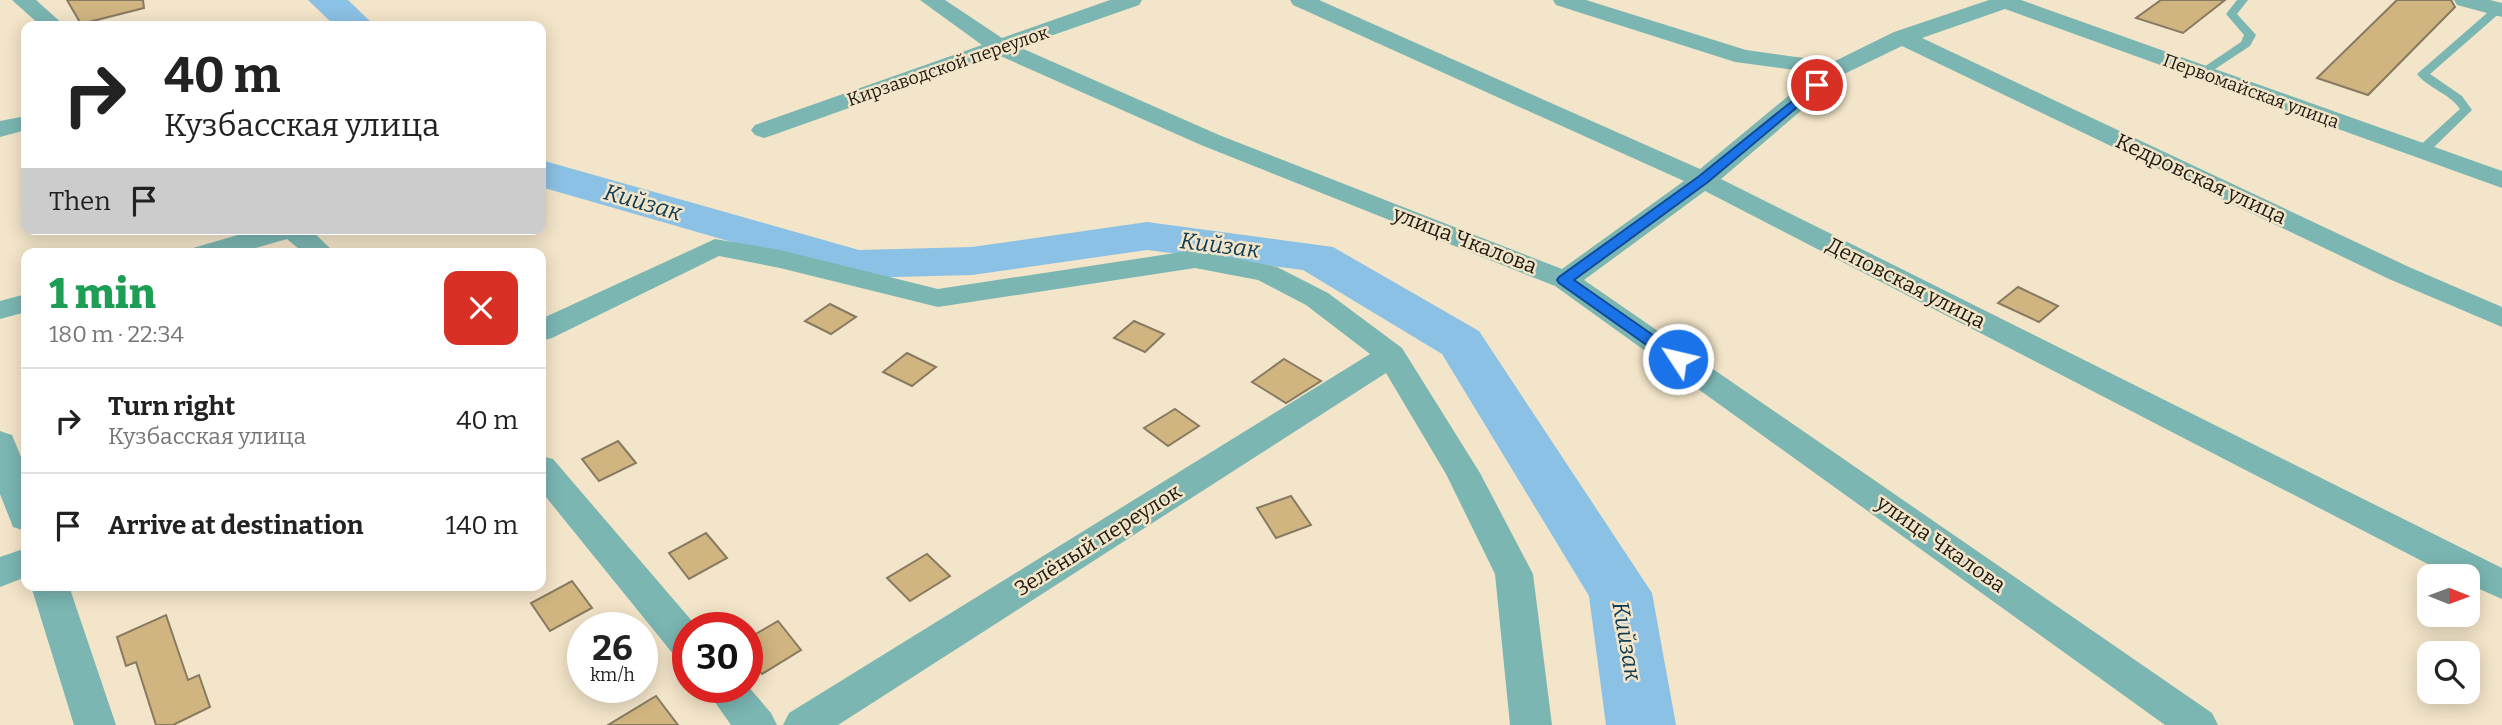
<!DOCTYPE html>
<meta charset="utf-8">
<style>
:root{--surface:#fff;--page:#f6f6f6;--text:#222;--muted:#767676;--line:#e0e0e0}
body{margin:0;font-family:Bitter,serif;background:var(--page);color:var(--text);height:100vh;display:flex;flex-direction:column;font-size:26px;white-space:nowrap}
*{box-sizing:border-box;margin:0}
p{font-size:23px;color:var(--muted)}
.icon{flex:none;width:38px;height:38px;fill:none;stroke:currentColor;stroke-width:2;stroke-linecap:round;stroke-linejoin:round}
.map{position:relative;flex:1;overflow:hidden}
.drawer{position:absolute;left:21px;top:248px;width:525px;height:343px;display:flex;flex-direction:column;background:var(--surface);border-radius:14px;box-shadow:0 4px 18px #0003}
.drawer>*{flex:none}
.top-card{position:absolute;left:21px;top:21px;width:525px;height:214px;border-radius:14px;box-shadow:0 4px 18px #0003;background:#fff;color:var(--text);overflow:hidden}
.needle{width:46px;rotate:91deg}
.controls{position:absolute;left:2417px;top:564px;display:grid;gap:14px}
.controls a{display:grid;place-items:center;width:63px;height:63px;border-radius:14px;background:var(--surface);box-shadow:0 4px 18px #0003;font-size:35px}
.speed{position:absolute;left:567px;top:612px;display:flex;gap:14px;font-size:35px;font-weight:700;text-align:center}
.speed>*{display:grid;place-content:center;width:91px;height:91px;border-radius:50%;background:var(--surface);box-shadow:0 4px 18px #0003;line-height:1}
.speed small{font-size:18px;font-weight:400}
.speed .limit{border:10px solid #d22;background:#fff;color:#111}
.pin{position:absolute;display:grid;place-items:center;width:60px;height:60px;color:#fff;margin:-30px;border:4px solid #fff;border-radius:50%;box-shadow:0 2px 7px #0007}
.me{position:absolute;width:77px;margin:-38px;rotate:305deg;stroke-linejoin:round;filter:drop-shadow(0 0 5px #0008)}
.turn{display:flex;align-items:center;gap:24px;height:147px;padding:0 28px;font-size:32px}
.turn .icon{width:91px;height:91px;stroke-width:2.5}
.turn b{display:block;font-size:49px;line-height:60px}
.then{display:flex;align-items:center;height:66px;padding:0 28px;background:#0003;gap:14px;font-size:26px}
.round{display:grid;place-items:center;flex:none;width:74px;height:74px;border-radius:14px;background:var(--page)}
.headline{display:flex;align-items:center;justify-content:space-between;height:119px;padding:0 28px}
h1{font-size:42px;font-weight:800;line-height:52px;color:#1e9e55}
ul{padding:0;list-style:none}
li{display:flex;align-items:center;gap:21px;height:105px;padding:0 28px;border-top:2px solid var(--line)}
li div{flex:1}
li b{display:block;font-size:26px}
li em{font-style:normal}
.map>svg:first-child{display:block}
.lines{fill:none;stroke-linecap:round;stroke-linejoin:round}
.river{fill:#8bc1e4;fill-rule:evenodd}
.building{fill:#d0b580;stroke:#877a61;stroke-width:2}
.lane{fill:#7bb6b2;fill-rule:evenodd}
.street{fill:#7bb6b2;fill-rule:evenodd}
.route{fill:#1a73e8;stroke:#114b97;stroke-width:2}
.labels{text-anchor:middle;dominant-baseline:central;stroke-width:5;stroke-linejoin:round;paint-order:stroke}
.far-street-label{font-size:18px;fill:#201b11;stroke:#f3e5c9}
.street-label{font-size:21px;fill:#201b11;stroke:#f3e5c9}
.water-label{font-size:23px;font-style:italic;fill:#0f3b53;stroke:#f3e5c9}
</style>
<div class="map">
<svg width="2502" height="725" viewBox="0 0 2502 725">
<rect width="100%" height="100%" fill="#f3e5c9"/>
<g class="lines">
<g class="river">
<polygon points="308,0 348,0 375,26 335,26"/>
<polygon points="541,160 859,250 972,247 1147,222 1333,247 1479,331 1652,593 1676,725 1606,725 1589,596 1442,354 1303,270 1147,250 972,275 857,278 541,187"/>
</g>
</g>
<g class="building">
<polygon points="67,0 143,0 144,8 81,24"/>
<polygon points="2161,0 2225,0 2183,33 2136,18"/>
<polygon points="2397,0 2451,0 2455,7 2368,95 2317,78"/>
<polygon points="2018,287 2058,306 2039,322 1998,303"/>
<polygon points="830,304 856,317 831,334 805,321"/>
<polygon points="1134,321 1164,334 1145,352 1114,338"/>
<polygon points="907,353 936,367 912,386 883,372"/>
<polygon points="1284,359 1321,381 1286,403 1252,382"/>
<polygon points="1175,409 1199,426 1168,446 1144,428"/>
<polygon points="618,441 636,463 599,481 582,459"/>
<polygon points="1291,496 1311,525 1276,538 1257,508"/>
<polygon points="706,533 727,558 689,579 669,553"/>
<polygon points="927,554 950,576 910,601 887,578"/>
<polygon points="572,581 592,608 550,631 531,603"/>
<polygon points="166,615 188,680 199,675 210,707 173,725 156,725 136,662 126,666 117,637"/>
<polygon points="778,621 801,650 762,674 747,655 747,639"/>
<polygon points="656,696 678,725 608,725"/>
</g>
<g class="lines">
<g class="lane">
<polygon points="2237,0 2248,0 2237,14 2256,35 2250,46 2206,75 2198,75 2198,71 2241,42 2244,35 2226,14"/>
<path d="M2494 7H2502V11L2430 74 2462 96 2472 110 2426 155H2416V149L2460 109C2449 93 2429 89 2417 74Z"/>
</g>
<g class="street">
<polygon points="12,0 36,0 65,26 41,26"/>
<polygon points="920,0 945,0 1002,38 1110,0 1142,0 1139,5 1019,47 1219,135 1562,269 1684,181 1293,5 1290,0 1319,0 1700,169 1816,73 1735,62 1556,5 1553,0 1586,0 1746,50 1833,62 1894,32 1989,0 2021,0 2502,171 2502,188 2005,9 1922,38 2409,267 2502,307 2502,327 2389,279 1902,46 1844,74 1721,179 2502,568 2502,599 2468,584 2468,576 2451,576 1705,191 1584,280 2212,713 2218,725 2165,725 1555,286 1201,145 998,55 773,135 764,138 755,135 751,130 755,125 982,45"/>
<polygon points="2454,0 2490,0 2502,3 2502,17 2457,5"/>
<polygon points="26,116 26,130 0,137 0,121"/>
<polygon points="259,229 310,229 336,254 305,254 287,239 235,254 189,254 193,248"/>
<polygon points="715,239 780,250 938,289 1195,250 1277,267 1328,293 1402,348 1480,473 1533,574 1552,725 1510,725 1495,574 1446,474 1386,373 838,725 783,725 789,713 1370,354 1306,305 1258,280 1195,268 938,307 780,268 719,256 552,338 541,341 541,319"/>
<polygon points="26,294 26,312 0,319 0,301"/>
<polygon points="0,431 12,435 26,469 26,531 13,527 0,494"/>
<polygon points="541,456 553,459 698,628 688,628 688,660 674,655 541,491"/>
<polygon points="26,548 26,577 0,587 0,557"/>
<polygon points="31,586 69,586 116,725 74,725"/>
<polygon points="747,685 771,713 777,725 731,725 705,688 747,688"/>
</g>
</g>
<polygon class="route" points="1817,81 1821,82 1821,87 1708,182 1574,280 1683,356 1686,359 1683,363 1672,363 1559,283 1557,280 1559,277 1698,177"/>
<g class="labels">
<g class="far-street-label">
<text transform="translate(948 66) rotate(-19)">Кирзаводской переулок</text>
<text transform="translate(2251 91) rotate(20)">Первомайская улица</text>
</g>
<g class="street-label">
<text transform="translate(2201 179) rotate(25)">Кедровская улица</text>
<text transform="translate(1465 240) rotate(21)">улица Чкалова</text>
<text transform="translate(1906 283) rotate(27)">Деповская улица</text>
<text transform="translate(1098 540) rotate(-32)">Зелёный переулок</text>
<text transform="translate(1941 544) rotate(35)">улица Чкалова</text>
</g>
<g class="water-label">
<text transform="translate(643 202) rotate(16)">Кийзак</text>
<text transform="translate(1220 245) rotate(7)">Кийзак</text>
<text transform="translate(1627 641) rotate(80)">Кийзак</text>
</g>
</g>
</svg>
<div class="controls">
<a><svg class="needle" viewBox="-14 -14 28 28"><path d="M0-13l5 13h-10z" fill="#e53935"/><path d="M0 13l5-13h-10z" fill="#767676"/></svg></a>
<a><svg class="icon" aria-label="search" viewBox="0 0 24 24"><circle cx="10" cy="10" r="6"/><path d="M15 15l6 6"/></svg></a>
</div>
<div class="speed"><div>26<small>km/h</small></div><div class="limit">30</div></div>
<div class="pin" style="left:1817px;top:85px;background:#d93025"><svg class="icon" aria-label="arrive" viewBox="0 0 24 24"><path d="M6 21V4h12l-3 4 3 4H6"/></svg></div>
<svg class="me" style="left:1678px;top:359px" viewBox="-20 -20 40 40"><circle r="17" fill="#1a73e8" stroke="#fff" stroke-width="3"/><path d="M0-11L8 9 0 5-8 9z" fill="#fff"/></svg>
<div class="top-card">
<div class="turn"><svg class="icon" aria-label="right" viewBox="0 0 24 24"><path d="M7 20v-9h11M14 6l5 5-5 5"/></svg><div><b>40 m</b>Кузбасская улица</div></div>
<div class="then">Then<svg class="icon" aria-label="arrive" viewBox="0 0 24 24"><path d="M6 21V4h12l-3 4 3 4H6"/></svg></div>
</div>
<section class="drawer">
<div class="headline"><div><h1>1 min</h1><p>180 m · 22:34</p></div><a class="round" style="background:#d93025;color:#fff"><svg class="icon" aria-label="close" viewBox="0 0 24 24"><path d="M6 6l12 12M18 6L6 18"/></svg></a></div>
<ul>
<li><svg class="icon" aria-label="right" viewBox="0 0 24 24"><path d="M7 20v-9h11M14 6l5 5-5 5"/></svg><div><b>Turn right</b><p>Кузбасская улица</p></div><em>40 m</em></li>
<li><svg class="icon" aria-label="arrive" viewBox="0 0 24 24"><path d="M6 21V4h12l-3 4 3 4H6"/></svg><div><b>Arrive at destination</b></div><em>140 m</em></li>
</ul>
</section>
</div>
